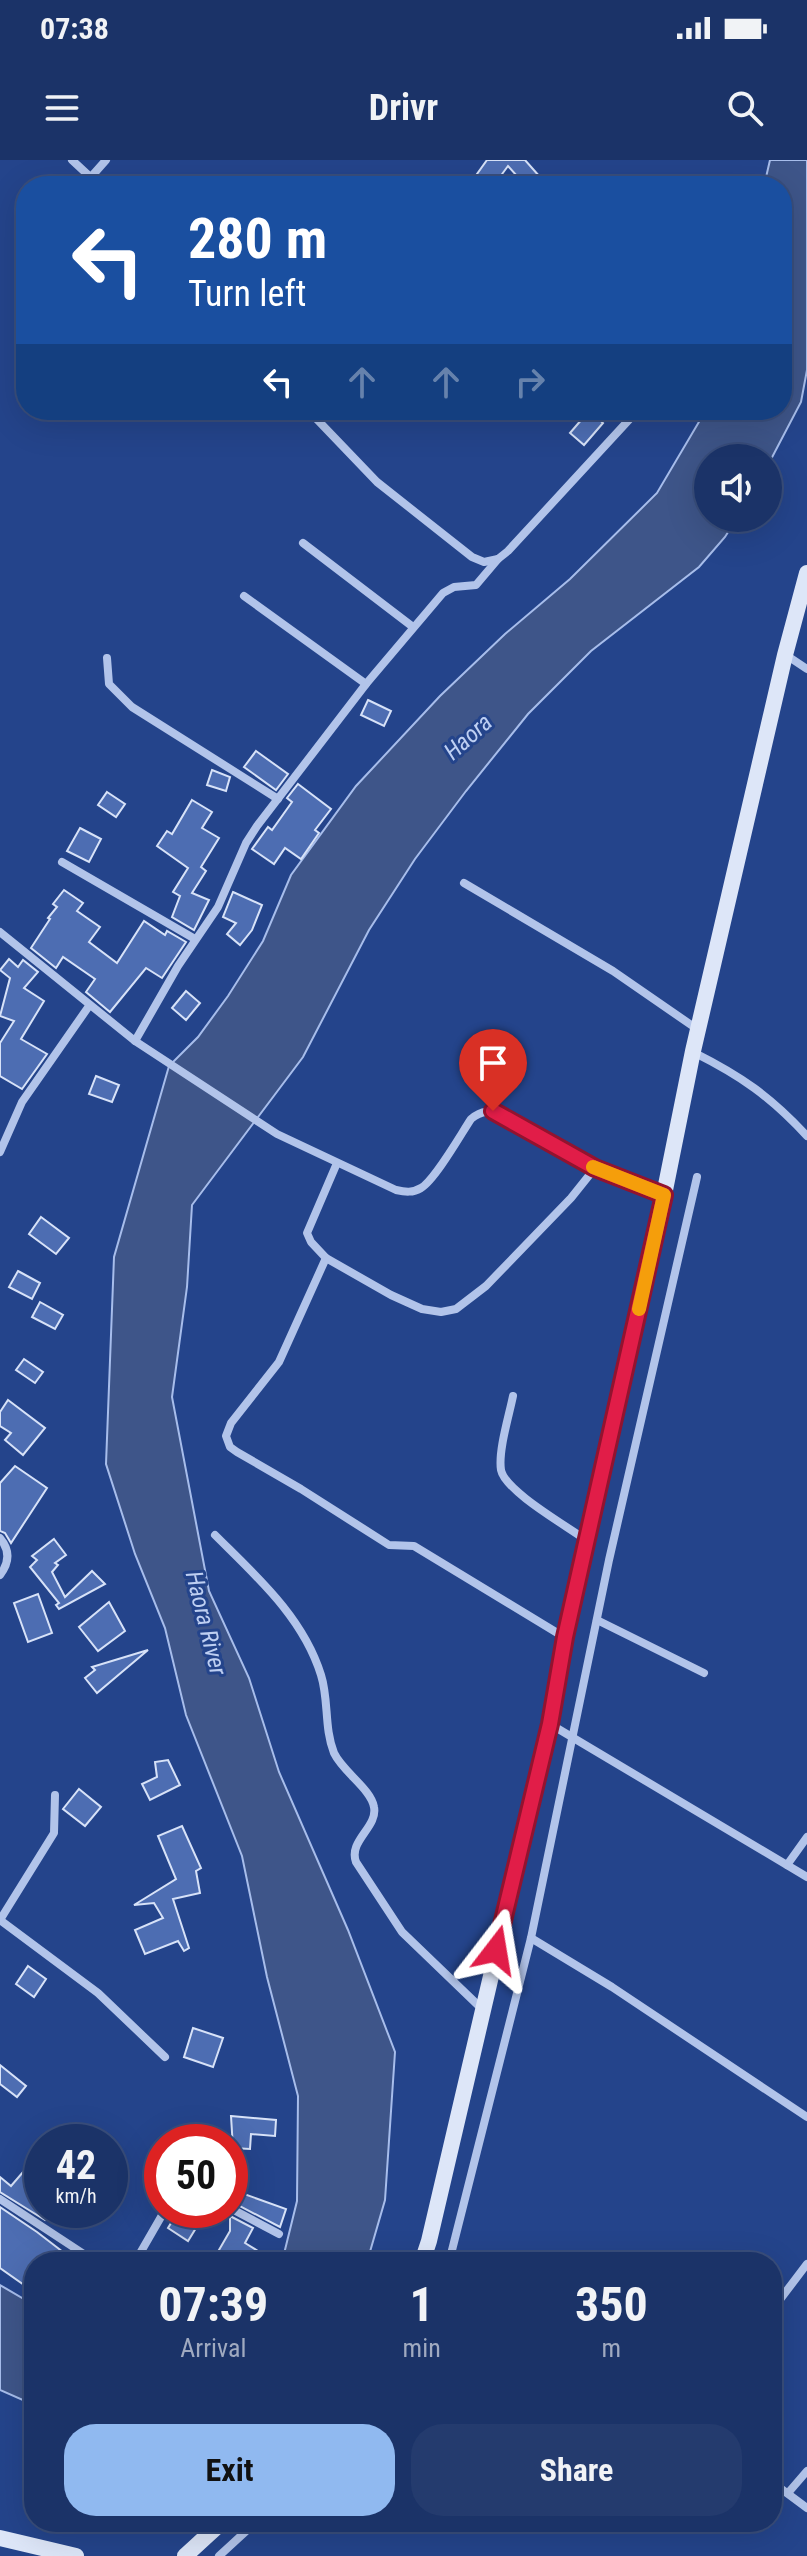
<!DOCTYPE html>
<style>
:root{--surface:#1b3368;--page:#243b6e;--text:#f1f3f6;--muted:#a0aac0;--line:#394e7c;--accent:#90b9f0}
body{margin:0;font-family:"Roboto Condensed",sans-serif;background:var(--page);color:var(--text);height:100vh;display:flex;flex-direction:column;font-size:30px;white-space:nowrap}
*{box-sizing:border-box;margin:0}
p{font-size:26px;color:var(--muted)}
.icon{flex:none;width:44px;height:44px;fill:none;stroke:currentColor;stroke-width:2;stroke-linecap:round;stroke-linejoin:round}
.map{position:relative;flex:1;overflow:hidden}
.panel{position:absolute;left:24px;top:2092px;width:758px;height:280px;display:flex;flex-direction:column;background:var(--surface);border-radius:32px;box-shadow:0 8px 32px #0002,0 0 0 2px var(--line)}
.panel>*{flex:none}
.hud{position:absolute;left:16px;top:16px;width:776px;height:244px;border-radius:32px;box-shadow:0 8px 32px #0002,0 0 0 2px var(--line);background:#1a4fa0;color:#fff;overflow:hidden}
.tools{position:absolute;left:694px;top:284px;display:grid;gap:16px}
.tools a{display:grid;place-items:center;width:88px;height:88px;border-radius:50%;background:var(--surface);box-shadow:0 8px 32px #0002,0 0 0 2px var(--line);font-size:40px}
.speed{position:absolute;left:24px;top:1964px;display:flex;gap:16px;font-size:40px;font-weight:700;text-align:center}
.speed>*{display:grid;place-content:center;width:104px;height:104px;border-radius:50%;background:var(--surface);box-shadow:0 8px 32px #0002,0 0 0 2px var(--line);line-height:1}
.speed small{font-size:20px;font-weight:400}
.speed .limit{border:12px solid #d22;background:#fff;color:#111}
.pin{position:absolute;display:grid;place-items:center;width:68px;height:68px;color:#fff;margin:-82px -34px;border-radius:50% 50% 50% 0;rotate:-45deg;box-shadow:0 0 8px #0007}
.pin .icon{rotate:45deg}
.me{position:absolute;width:88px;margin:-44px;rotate:14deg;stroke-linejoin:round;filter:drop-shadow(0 0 6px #0008)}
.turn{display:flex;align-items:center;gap:28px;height:168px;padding:0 40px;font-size:36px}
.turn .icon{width:104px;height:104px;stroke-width:2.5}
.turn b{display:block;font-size:56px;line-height:68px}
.lanes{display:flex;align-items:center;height:76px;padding:0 40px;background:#0003;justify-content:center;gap:40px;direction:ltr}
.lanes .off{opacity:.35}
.eta{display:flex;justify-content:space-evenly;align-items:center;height:136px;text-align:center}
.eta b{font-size:48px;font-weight:700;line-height:56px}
.button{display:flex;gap:16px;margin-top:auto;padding:16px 40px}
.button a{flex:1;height:92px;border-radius:32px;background:var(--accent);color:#111;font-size:32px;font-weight:700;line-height:92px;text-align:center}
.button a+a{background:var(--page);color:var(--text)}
.status{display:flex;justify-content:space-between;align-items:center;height:56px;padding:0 40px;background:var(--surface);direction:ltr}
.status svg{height:22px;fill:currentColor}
header{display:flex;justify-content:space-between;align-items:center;height:104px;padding:0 40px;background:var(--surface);font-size:36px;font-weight:700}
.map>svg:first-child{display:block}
.water{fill:#3e5589;stroke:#a7bdeb;stroke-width:2}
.building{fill:#4d6db2;stroke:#d7e2f8;stroke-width:2}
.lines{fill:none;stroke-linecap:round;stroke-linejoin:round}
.street{stroke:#b2c4ea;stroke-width:8}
.secondary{stroke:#dde6f8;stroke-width:16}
.route-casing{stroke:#92132f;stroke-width:20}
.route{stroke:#e11d48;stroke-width:14}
.slow{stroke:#f59e0b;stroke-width:14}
.labels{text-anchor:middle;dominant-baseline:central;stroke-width:6;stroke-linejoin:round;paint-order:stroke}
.water-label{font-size:24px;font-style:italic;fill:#becff2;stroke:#24448b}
</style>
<div class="status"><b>07:38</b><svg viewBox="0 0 49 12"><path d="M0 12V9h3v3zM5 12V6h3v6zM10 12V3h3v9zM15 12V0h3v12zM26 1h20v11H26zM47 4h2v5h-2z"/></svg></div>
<header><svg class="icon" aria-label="menu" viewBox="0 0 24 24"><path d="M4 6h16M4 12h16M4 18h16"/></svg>Drivr<svg class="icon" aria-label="search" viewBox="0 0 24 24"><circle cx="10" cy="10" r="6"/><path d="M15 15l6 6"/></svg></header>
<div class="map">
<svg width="807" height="2396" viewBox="0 0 807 2396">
<rect width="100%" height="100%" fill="#24448b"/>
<g class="water">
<polygon points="770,0 807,0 807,210 801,242 768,305 768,298 708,298 708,358 737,358 725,377 699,407 591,491 528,554 466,631 415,699 369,770 303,897 192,1045 187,1127 172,1237 209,1431 249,1518 279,1612 348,1770 395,1892 385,2040 367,2102 282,2102 297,2041 298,1936 267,1817 242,1696 186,1555 165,1468 135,1394 106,1304 114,1097 169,906 198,877 228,836 263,781 291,715 356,626 440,536 505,474 570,419 657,333 706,250 782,250 782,26 764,26"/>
<polygon points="0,2125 34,2145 34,2245 0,2230"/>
</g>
<g class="building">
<polygon points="487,0 525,0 540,17 530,26 526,26 508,6 494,25 477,14"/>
<polygon points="589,251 603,263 584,285 570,273"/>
<polygon points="368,540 391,551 384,566 361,555"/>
<polygon points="256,591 288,614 276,630 244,607"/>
<polygon points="212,610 230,617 226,631 207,625"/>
<polygon points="298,624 331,649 315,670 319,673 301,699 285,688 274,704 252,689 268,667 272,670 292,642 287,638"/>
<polygon points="107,632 125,644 116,657 98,645"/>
<polygon points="192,640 212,652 202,668 219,678 201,707 206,711 192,733 209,740 194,770 172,757 180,736 173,732 188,708 157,686 167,671 172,674"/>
<polygon points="80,668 101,679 89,702 67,691"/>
<polygon points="64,730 83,743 77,751 100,767 89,782 117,803 144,761 165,775 167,771 186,782 162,818 146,808 110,852 86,832 95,819 63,797 56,808 31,788 50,759 48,758 57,747 53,744"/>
<polygon points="233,732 262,745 252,770 240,785 227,774 236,763 223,757"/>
<polygon points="9,799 18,807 23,800 38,812 24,828 44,841 21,879 47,894 22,929 0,916 0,883 14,861 0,856 10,818 0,810"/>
<polygon points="186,831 200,843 186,860 172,848"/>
<polygon points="96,916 119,925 112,942 89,934"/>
<polygon points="41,1057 69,1078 56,1094 29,1074"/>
<polygon points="18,1111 40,1123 32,1139 9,1127"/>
<polygon points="40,1142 63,1155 55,1169 32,1157"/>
<polygon points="24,1199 43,1212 35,1223 16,1210"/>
<polygon points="8,1240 45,1268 23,1295 5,1280 11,1273 0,1266 0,1252"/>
<polygon points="15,1306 47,1328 11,1383 5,1373 0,1371 0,1323"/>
<polygon points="54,1379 66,1395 55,1403 58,1405 52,1412 65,1437 92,1411 105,1424 59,1449 56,1445 59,1443 30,1407 37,1400 32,1396"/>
<polygon points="38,1434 52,1473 28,1482 14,1443"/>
<polygon points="109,1442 125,1471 98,1491 79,1467"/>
<polygon points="148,1490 97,1533 85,1518 95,1510 92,1507"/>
<polygon points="168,1600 180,1625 150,1640 142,1624 157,1617 155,1602"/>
<polygon points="79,1629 101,1647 85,1666 63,1649"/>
<polygon points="182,1666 201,1708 196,1711 200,1733 173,1739 189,1788 184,1791 178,1781 145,1794 135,1770 163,1758 154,1743 134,1745 176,1719 158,1676"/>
<polygon points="28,1806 46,1819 34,1837 16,1824"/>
<polygon points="193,1868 223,1878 213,1907 184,1897"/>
<polygon points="0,1905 26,1926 17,1937 0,1924"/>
<polygon points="231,1956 276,1960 275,1976 251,1974 250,1989 233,1988"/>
<polygon points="29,2005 42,2015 42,2050 53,2050 45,2060 0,2032 0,2017 11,2026"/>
<polygon points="230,2029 286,2049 280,2067 230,2041"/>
<polygon points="0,2047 37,2072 76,2102 34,2102 34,2132 0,2108"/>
<polygon points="179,2050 196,2050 188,2063 196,2068 188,2081 168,2068"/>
<polygon points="230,2056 253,2068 245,2083 258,2091 251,2102 212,2102 230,2071"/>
</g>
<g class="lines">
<g class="street">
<polyline points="72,0 100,26"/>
<polyline points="91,17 106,0"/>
<polyline points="308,250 377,322 472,397 484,402 498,399 508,391 638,250"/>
<polyline points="303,383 413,467"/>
<polyline points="244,436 366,524"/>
<polyline points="786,495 807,509"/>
<polyline points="107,498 109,524 132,547 278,639"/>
<polyline points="62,702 195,779"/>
<polyline points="464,723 613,811 697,869"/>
<path d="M0 772 135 881 277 974 396 1030C405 1032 413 1033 421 1028 435 1020 461 974 471 959 482 950 490 950 503 955L595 1008 664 1035"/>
<polyline points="135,881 178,806 218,747 246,683 257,666 366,524 443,433 454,427 476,425 498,399"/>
<path d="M693 892C741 916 770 936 807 976"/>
<polyline points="0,992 22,942 89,846"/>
<polyline points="326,1098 311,1082 307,1073 337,1003"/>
<path d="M513 1236C509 1256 498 1291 501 1310 505 1331 567 1366 586 1380"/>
<path d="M215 1375C256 1416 303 1457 321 1515 329 1540 324 1568 334 1593 343 1612 371 1629 374 1647 378 1667 348 1681 356 1702L402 1772 482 1849"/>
<path d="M0 1378C10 1390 10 1402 0 1415"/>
<polyline points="597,1460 704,1513"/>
<polyline points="564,1477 414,1386 389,1385 301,1329 237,1292 230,1287 226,1276 231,1263 279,1202 326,1098 391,1135 422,1149 441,1152 456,1149 486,1126 571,1038 595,1008"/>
<polyline points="550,1564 807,1717"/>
<polyline points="787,1705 807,1677"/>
<polyline points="0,1760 98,1833 165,1897"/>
<polyline points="0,1760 54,1673 55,1635"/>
<polyline points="531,1778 612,1827 807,1957"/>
<polyline points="0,2039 96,2102"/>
<polyline points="230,2048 279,2074"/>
<polyline points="135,2102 165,2050"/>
<polyline points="449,2102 531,1778 609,1400 697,1017"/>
<polyline points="772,2150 807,2104"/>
<polyline points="772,2322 807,2348"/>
<polyline points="788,2333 807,2311"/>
<polyline points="219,2396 256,2362"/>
</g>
<g class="secondary">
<polyline points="422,2102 429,2081 550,1564 565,1477 664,1035 693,891 785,495 807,413"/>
<polyline points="0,2378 76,2396"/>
<polyline points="185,2396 222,2362"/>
</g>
</g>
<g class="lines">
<g class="route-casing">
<polyline id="route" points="493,951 595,1008 664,1035 565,1477 550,1564 496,1790"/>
</g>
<use href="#route" class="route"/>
<polyline class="slow" points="593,1007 664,1035 639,1149"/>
</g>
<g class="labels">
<g class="water-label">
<text transform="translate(468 577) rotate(-42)">Haora</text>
<text transform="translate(206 1463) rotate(76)">Haora River</text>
</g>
</g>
</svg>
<div class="tools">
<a><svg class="icon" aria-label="sound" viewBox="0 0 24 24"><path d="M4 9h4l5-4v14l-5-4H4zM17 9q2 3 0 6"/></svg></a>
</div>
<div class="speed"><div>42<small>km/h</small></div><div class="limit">50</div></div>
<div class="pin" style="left:493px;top:951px;background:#d93025"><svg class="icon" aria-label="arrive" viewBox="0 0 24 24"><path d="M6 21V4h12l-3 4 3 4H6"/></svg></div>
<svg class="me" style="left:496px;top:1790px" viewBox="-20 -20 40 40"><path d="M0-17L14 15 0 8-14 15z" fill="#e11d48" stroke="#fff" stroke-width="4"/></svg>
<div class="hud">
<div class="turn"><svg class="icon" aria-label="left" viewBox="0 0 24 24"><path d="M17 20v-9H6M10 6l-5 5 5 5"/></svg><div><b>280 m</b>Turn left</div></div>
<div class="lanes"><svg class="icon" aria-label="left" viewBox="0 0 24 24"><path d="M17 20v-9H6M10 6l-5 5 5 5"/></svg><svg class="icon off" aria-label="ahead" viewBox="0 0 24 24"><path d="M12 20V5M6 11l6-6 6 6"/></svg><svg class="icon off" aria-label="ahead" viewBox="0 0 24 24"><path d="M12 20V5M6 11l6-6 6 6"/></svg><svg class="icon off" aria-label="right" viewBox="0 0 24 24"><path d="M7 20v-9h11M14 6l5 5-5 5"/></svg></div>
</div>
<section class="panel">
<div class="eta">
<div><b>07:39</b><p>Arrival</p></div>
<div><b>1</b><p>min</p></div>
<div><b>350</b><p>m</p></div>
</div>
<div class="button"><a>Exit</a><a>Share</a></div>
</section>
</div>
